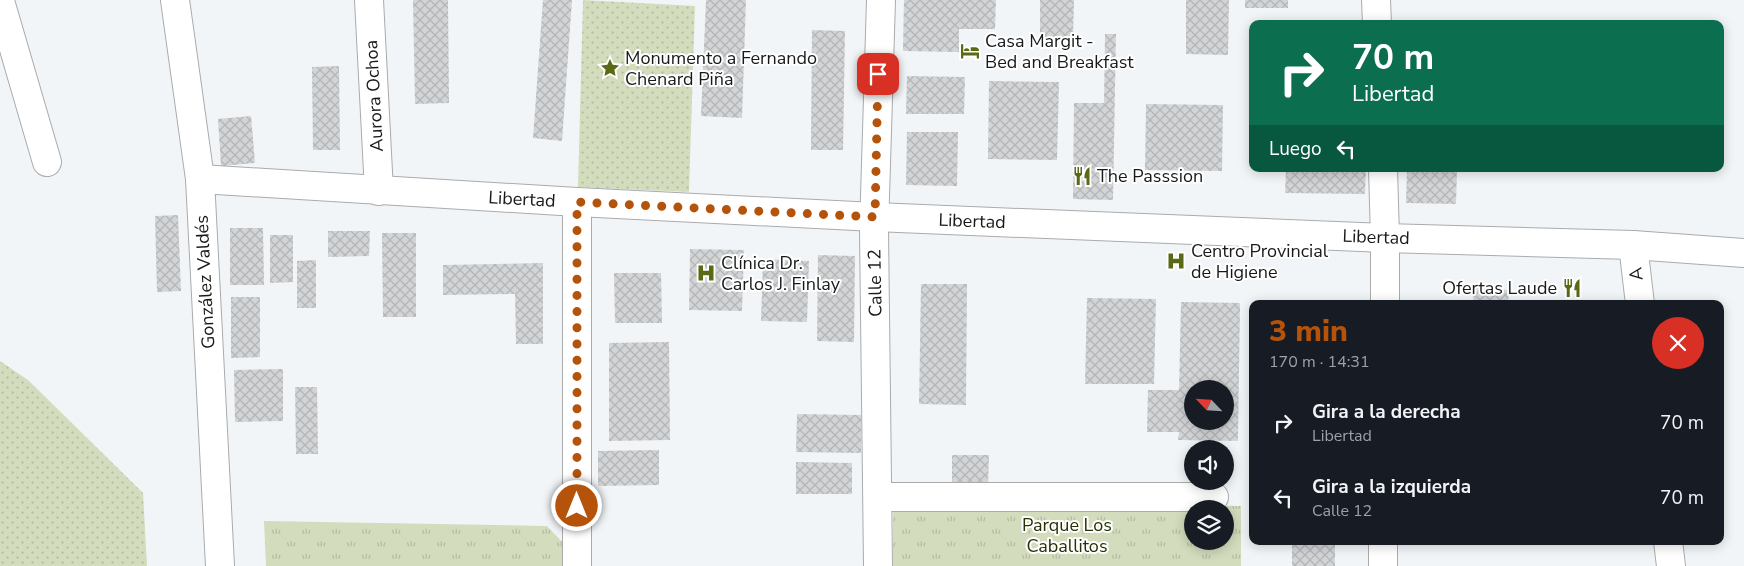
<!DOCTYPE html>
<html lang="es">
<meta charset="utf-8">
<style>
:root{--surface:#171b24;--page:#20242c;--text:#f1f3f6;--muted:#9ea1a6;--accent:#b45309}
body{margin:0;font-family:"Nunito Sans",sans-serif;background:var(--page);color:var(--text);height:100vh;display:flex;flex-direction:column;font-size:19px;white-space:nowrap}
*{box-sizing:border-box;margin:0}
p{font-size:16px;color:var(--muted)}
.icon{flex:none;width:28px;height:28px;fill:none;stroke:currentColor;stroke-width:2;stroke-linecap:round;stroke-linejoin:round}
.map{position:relative;flex:1;overflow:hidden}
.sheet{position:absolute;left:1249px;top:300px;width:475px;height:245px;display:flex;flex-direction:column;background:var(--surface);border-radius:10px;box-shadow:0 2px 12px #0003}
.sheet>*{flex:none}
.top-card{position:absolute;left:1249px;top:20px;width:475px;height:152px;border-radius:10px;box-shadow:0 2px 12px #0003;background:#0b6e4f;color:#fff;overflow:hidden}
.needle{width:32px;rotate:295deg}
.controls{position:absolute;left:1184px;top:380px;display:grid;gap:10px}
.controls a{display:grid;place-items:center;width:50px;height:50px;border-radius:50%;background:var(--surface);box-shadow:0 2px 12px #0003;font-size:25px}
.pin{position:absolute;display:grid;place-items:center;width:42px;height:42px;color:#fff;margin:-21px;border-radius:10px;box-shadow:0 2px 8px #0006}
.me{position:absolute;width:55px;margin:-28px;rotate:0deg;stroke-linejoin:round;filter:drop-shadow(0 0 4px #0008)}
.turn{display:flex;align-items:center;gap:18px;height:105px;padding:0 20px;font-size:22px}
.turn .icon{width:65px;height:65px;stroke-width:2.5}
.turn b{display:block;font-size:35px;line-height:42px}
.then{display:flex;align-items:center;height:48px;padding:0 20px;background:#0003;gap:10px;font-size:19px}
.round{display:grid;place-items:center;flex:none;width:52px;height:52px;border-radius:26px;background:var(--page)}
.overview{display:flex;align-items:center;justify-content:space-between;height:85px;padding:0 20px}
h1{font-size:30px;font-weight:800;line-height:38px;color:var(--accent)}
ul{padding:0;list-style:none}
li{display:flex;align-items:center;gap:15px;height:75px;padding:0 20px}
li div{flex:1}
li b{display:block;font-size:19px}
li em{font-style:normal}
.map>svg:first-child{display:block}
.grass{fill:url(#grass-dots)}
.park{fill:url(#park-tufts);fill-rule:evenodd}
.building{fill:url(#building-cross-hatch);fill-rule:evenodd}
.lines{fill:none;stroke-linecap:round;stroke-linejoin:round}
.minor-casing{stroke:#a9abad;stroke-width:30}
.minor{stroke:#fff;stroke-width:28}
.route{stroke:#b45309;stroke-width:9;stroke-dasharray:0 16.2}
.labels{text-anchor:middle;dominant-baseline:central;stroke-width:4;stroke-linejoin:round;paint-order:stroke}
.poi-label{font-size:18px;fill:#181919;stroke:#fff;text-anchor:start}
.street-label{font-size:18px;fill:#181919;stroke:#fff}
.park-label{font-size:18px;fill:#283005;stroke:#fff}
</style>
<div class="map">
<svg width="1744" height="566" viewBox="0 0 1744 566">
<defs>
<pattern id="grass-dots" width="8" height="8" patternUnits="userSpaceOnUse" patternTransform="scale(1.25)"><rect width="8" height="8" fill="#d3dcbd"/><path d="M2 2h.1M6 6h.1" fill="none" stroke="#b4bca2" stroke-width="1.8" stroke-linecap="round"/></pattern>
<pattern id="park-tufts" width="24" height="20" patternUnits="userSpaceOnUse" patternTransform="scale(1.25)"><rect width="24" height="20" fill="#d3dcbd"/><path d="M3 7l-1-3M5 7V3M7 7l1-3M15 17l-1-3M17 17v-4M19 17l1-3" fill="none" stroke="#b4bca2"/></pattern>
<pattern id="building-cross-hatch" width="8" height="8" patternUnits="userSpaceOnUse" patternTransform="scale(1.25)"><rect width="8" height="8" fill="#d2d4d6"/><path d="M0 0l8 8M0 8l8-8" fill="none" stroke="#b4b5b7"/></pattern>
</defs>
<rect width="100%" height="100%" fill="#f2f5f7"/>
<g class="grass">
<polygon points="583,0 695,6 689,192 578,187"/>
<polygon points="0,361 28,380 143,493 147,566 0,566"/>
</g>
<g class="park">
<path d="M893 506H1241V566H893ZM1192 509H1225V541H1192Z"/>
<polygon points="264,521 547,526 569,549 569,566 266,566"/>
</g>
<g class="building">
<polygon points="413,0 448,0 449,103 415,104"/>
<polygon points="543,0 572,0 562,141 533,138"/>
<polygon points="706,0 746,0 742,118 701,116"/>
<polygon points="904,0 996,0 995,29 959,29 959,52 903,51"/>
<polygon points="1040,0 1074,0 1073,37 1040,37"/>
<polygon points="1186,0 1229,0 1228,55 1186,54"/>
<rect x="1245" y="0" width="43" height="8"/>
<polygon points="812,30 845,31 843,150 811,150"/>
<polygon points="1105,34 1116,34 1113,200 1073,199 1074,103 1104,103"/>
<polygon points="339,66 340,150 313,150 312,67"/>
<polygon points="907,76 965,77 964,114 906,114"/>
<polygon points="989,81 1059,82 1057,160 988,159"/>
<polygon points="1146,104 1223,105 1222,171 1145,170"/>
<polygon points="251,116 255,163 221,166 218,119"/>
<polygon points="907,132 958,132 957,186 906,185"/>
<polygon points="1286,169 1366,169 1365,194 1285,193"/>
<polygon points="1407,169 1457,169 1456,204 1406,203"/>
<polygon points="178,215 181,291 157,292 155,216"/>
<polygon points="230,228 263,228 264,285 230,285"/>
<polygon points="328,231 370,231 369,256 328,257"/>
<polygon points="382,233 416,233 416,317 383,317"/>
<polygon points="270,235 293,235 293,282 270,283"/>
<polygon points="690,249 744,250 742,311 689,310"/>
<polygon points="818,255 855,256 854,342 817,341"/>
<polygon points="763,259 809,261 807,322 761,321"/>
<polygon points="316,260 316,308 297,308 297,261"/>
<polygon points="543,263 543,344 516,344 515,294 443,295 443,265"/>
<polygon points="614,273 661,273 662,323 615,323"/>
<polygon points="921,284 967,284 966,405 919,404"/>
<polygon points="1474,288 1509,290 1508,304 1473,304"/>
<polygon points="231,297 260,297 260,357 231,358"/>
<polygon points="1087,298 1156,299 1154,384 1085,384"/>
<rect x="1297" y="301" width="43" height="3"/>
<path d="M1181 302 1240 303 1238 441 1178 440 1179 432H1147L1148 390H1179ZM1192 389H1225V421H1192Z"/>
<polygon points="669,342 670,440 609,441 609,343"/>
<polygon points="283,369 283,421 235,422 234,370"/>
<polygon points="295,387 317,387 318,454 296,454"/>
<polygon points="797,414 861,415 861,453 796,452"/>
<polygon points="659,450 659,485 598,486 598,451"/>
<polygon points="952,455 989,455 988,486 952,486"/>
<polygon points="796,462 852,463 852,494 796,494"/>
<rect x="1292" y="541" width="43" height="25"/>
</g>
<g class="lines">
<g class="minor-casing">
<g id="minor">
<polyline points="175,0 200,179 220,566"/>
<polyline points="369,0 379,191"/>
<polyline points="1376,0 1377,24"/>
<polyline points="0,1 47,162"/>
<polyline points="1383,169 1385,238 1385,304"/>
<polyline points="200,179 577,202 875,217 1385,238 1633,245 1744,253"/>
<polyline points="1633,245 1640,304"/>
<polyline points="878,497 1214,497"/>
<polyline points="1668,541 1671,566"/>
<polyline points="577,566 577,202"/>
<polyline points="878,566 874,229 881,0"/>
<polyline points="1383,566 1383,541"/>
</g>
</g>
<use href="#minor" class="minor"/>
</g>
<g class="lines">
<polyline class="route" points="577,506 577,202 875,217 878,74"/>
</g>
<defs>
<g id="hotel-bare" transform="scale(1.5)"><path d="M-6-4.5h1.5V1H6V5H4.5V3h-9V5H-6ZM-4 0a1.8 1.8 0 1 1 3.6 0ZM.5 0V-2.5h3Q6-2.5 6 0Z" fill="#5a6913" stroke="#fff" stroke-width="2.5" paint-order="stroke"/></g>
<g id="sight-bare" transform="scale(1.5)"><path d="M0-6L1.8-2.2L6-1.7L2.9 1.2L3.7 5.4L0 3.3L-3.7 5.4L-2.9 1.2L-6-1.7L-1.8-2.2Z" fill="#5a6913" stroke="#fff" stroke-width="2.5" paint-order="stroke"/></g>
<g id="restaurant-bare" transform="scale(1.5)"><path d="M-5-6h1v4h1v-4h1v4h1v-4h1v5L-1.5 .5V6h-2V.5L-5-1ZM5-6V6H3V1.5H1.5Q1.5-4 5-6Z" fill="#5a6913" stroke="#fff" stroke-width="2.5" paint-order="stroke"/></g>
<g id="hospital-bare" transform="scale(1.5)"><path d="M-5-5h3v3.5h4V-5h3V5h-3V1.5h-4V5h-3Z" fill="#5a6913" stroke="#fff" stroke-width="2.5" paint-order="stroke"/></g>
</defs>
<g fill-rule="evenodd">
<use href="#hotel-bare" x="970" y="51"/>
<use href="#sight-bare" x="610" y="68"/>
<use href="#restaurant-bare" x="1082" y="176"/>
<use href="#hospital-bare" x="1176" y="261"/>
<use href="#hospital-bare" x="706" y="273"/>
<use href="#restaurant-bare" x="1572" y="288"/>
</g>
<g class="labels">
<g class="poi-label">
<text x="985" y="41">Casa Margit -<tspan x="985" dy="21">Bed and Breakfast</tspan></text>
<text x="625" y="58">Monumento a Fernando<tspan x="625" dy="21">Chenard Piña</tspan></text>
<text x="1097" y="176">The Passsion</text>
<text x="1191" y="251">Centro Provincial<tspan x="1191" dy="21">de Higiene</tspan></text>
<text x="721" y="263">Clínica Dr.<tspan x="721" dy="21">Carlos J. Finlay</tspan></text>
<text x="1557" y="288" text-anchor="end">Ofertas Laude</text>
</g>
<g class="street-label">
<text transform="translate(374 96) rotate(-93)">Aurora Ochoa</text>
<text transform="translate(522 199) rotate(3)">Libertad</text>
<text transform="translate(972 221) rotate(2)">Libertad</text>
<text transform="translate(1376 237) rotate(2)">Libertad</text>
<text transform="translate(1636 274) rotate(-97)">A</text>
<text transform="translate(205 282) rotate(-93)">González Valdés</text>
<text transform="translate(875 283) rotate(-91)">Calle 12</text>
</g>
<g class="park-label">
<text x="1067" y="525">Parque Los<tspan x="1067" dy="21">Caballitos</tspan></text>
</g>
</g>
</svg>
<div class="controls">
<a><svg class="needle" viewBox="-14 -14 28 28"><path d="M0-13l5 13h-10z" fill="#e53935"/><path d="M0 13l5-13h-10z" fill="#9ea1a6"/></svg></a>
<a><svg class="icon" aria-label="sound" viewBox="0 0 24 24"><path d="M4 9h4l5-4v14l-5-4H4zM17 9q2 3 0 6"/></svg></a>
<a><svg class="icon" aria-label="layers" viewBox="0 0 24 24"><path d="M12 4l9 5-9 5-9-5zM3 14l9 5 9-5"/></svg></a>
</div>
<div class="pin" style="left:878px;top:74px;background:#d93025"><svg class="icon" aria-label="arrive" viewBox="0 0 24 24"><path d="M6 21V4h12l-3 4 3 4H6"/></svg></div>
<svg class="me" style="left:577px;top:506px" viewBox="-20 -20 40 40"><circle r="17" fill="#b45309" stroke="#fff" stroke-width="3"/><path d="M0-11L8 9 0 5-8 9z" fill="#fff"/></svg>
<div class="top-card">
<div class="turn"><svg class="icon" aria-label="right" viewBox="0 0 24 24"><path d="M7 20v-9h11M14 6l5 5-5 5"/></svg><div><b>70 m</b>Libertad</div></div>
<div class="then">Luego<svg class="icon" aria-label="left" viewBox="0 0 24 24"><path d="M17 20v-9H6M10 6l-5 5 5 5"/></svg></div>
</div>
<section class="sheet">
<div class="overview"><div><h1>3 min</h1><p>170 m · 14:31</p></div><a class="round" style="background:#d93025;color:#fff"><svg class="icon" aria-label="close" viewBox="0 0 24 24"><path d="M6 6l12 12M18 6L6 18"/></svg></a></div>
<ul>
<li><svg class="icon" aria-label="right" viewBox="0 0 24 24"><path d="M7 20v-9h11M14 6l5 5-5 5"/></svg><div><b>Gira a la derecha</b><p>Libertad</p></div><em>70 m</em></li>
<li><svg class="icon" aria-label="left" viewBox="0 0 24 24"><path d="M17 20v-9H6M10 6l-5 5 5 5"/></svg><div><b>Gira a la izquierda</b><p>Calle 12</p></div><em>70 m</em></li>
</ul>
</section>
</div>
